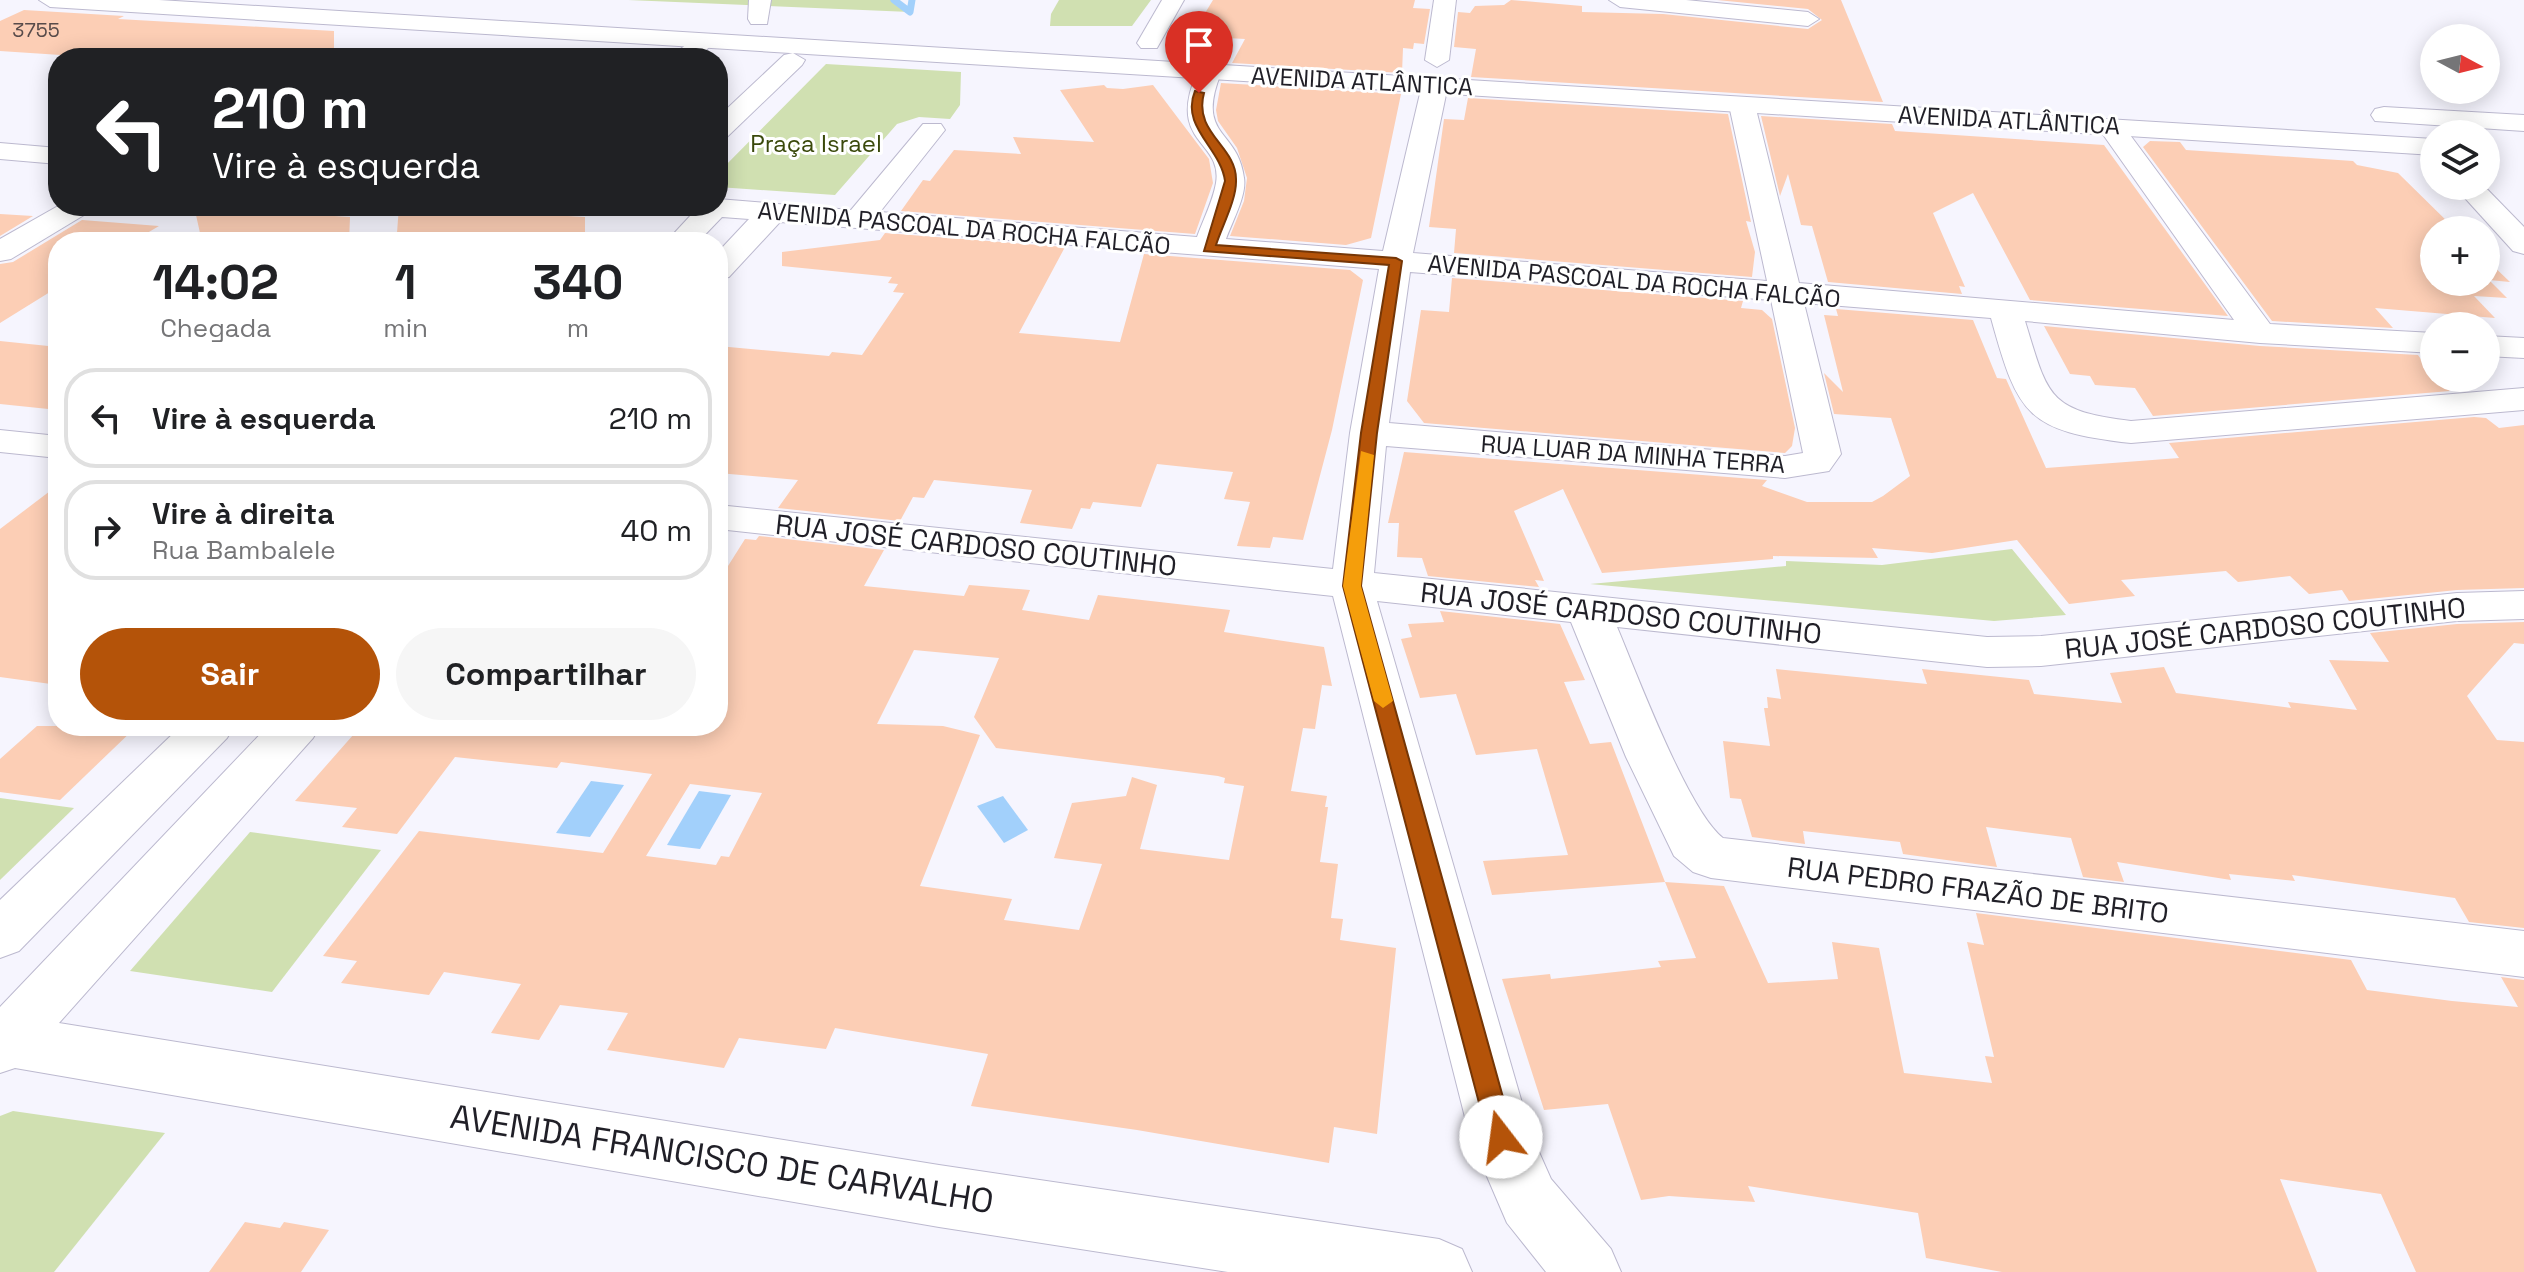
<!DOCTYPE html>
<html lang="pt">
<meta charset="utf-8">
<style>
:root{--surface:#fff;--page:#f6f6f6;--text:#202124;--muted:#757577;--line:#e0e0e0;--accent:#b45309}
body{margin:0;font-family:"Space Grotesk",sans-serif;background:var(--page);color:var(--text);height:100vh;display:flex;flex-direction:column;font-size:30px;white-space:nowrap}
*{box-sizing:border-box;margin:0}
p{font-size:26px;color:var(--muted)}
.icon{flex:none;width:44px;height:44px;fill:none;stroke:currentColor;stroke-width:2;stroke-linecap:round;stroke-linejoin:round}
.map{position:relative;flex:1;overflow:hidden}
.side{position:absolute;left:48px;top:232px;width:680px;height:504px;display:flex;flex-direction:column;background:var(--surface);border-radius:32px;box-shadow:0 4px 20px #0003}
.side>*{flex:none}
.guide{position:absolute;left:48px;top:48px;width:680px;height:168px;border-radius:32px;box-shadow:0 4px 20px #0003;background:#202124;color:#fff;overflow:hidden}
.needle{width:52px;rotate:97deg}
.controls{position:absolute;left:2420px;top:24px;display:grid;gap:16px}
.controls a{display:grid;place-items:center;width:80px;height:80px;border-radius:50%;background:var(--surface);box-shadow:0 4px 20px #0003;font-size:40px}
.pin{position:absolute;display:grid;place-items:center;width:68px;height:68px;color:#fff;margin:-82px -34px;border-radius:50% 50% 50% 0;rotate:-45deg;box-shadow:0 0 8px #0007}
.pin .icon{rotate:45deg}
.me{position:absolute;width:88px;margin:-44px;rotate:345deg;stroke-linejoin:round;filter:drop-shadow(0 0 6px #0008)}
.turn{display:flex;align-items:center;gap:28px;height:168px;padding:0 32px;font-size:36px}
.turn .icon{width:104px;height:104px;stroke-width:2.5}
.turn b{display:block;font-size:56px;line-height:68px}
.eta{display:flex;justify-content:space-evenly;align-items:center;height:136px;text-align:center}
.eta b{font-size:48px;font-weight:700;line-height:56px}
.button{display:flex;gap:16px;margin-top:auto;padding:16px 32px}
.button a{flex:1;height:92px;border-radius:48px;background:var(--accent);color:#fff;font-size:32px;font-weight:700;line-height:92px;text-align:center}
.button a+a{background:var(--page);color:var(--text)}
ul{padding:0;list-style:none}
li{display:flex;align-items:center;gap:24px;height:100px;margin:0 16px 12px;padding:0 16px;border:4px solid var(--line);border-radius:32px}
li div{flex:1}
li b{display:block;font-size:30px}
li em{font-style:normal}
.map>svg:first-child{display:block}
.green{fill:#d0e0b1}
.water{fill:#a2d0fb}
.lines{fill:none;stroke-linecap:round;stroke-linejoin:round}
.stream{stroke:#a2d0fb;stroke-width:7}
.building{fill:#fcceb5;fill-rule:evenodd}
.minor-casing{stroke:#bcb9cf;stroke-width:2}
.major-casing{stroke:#bcb9cf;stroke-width:2}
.minor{fill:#fff;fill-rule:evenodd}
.major{fill:#fff;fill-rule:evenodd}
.route{fill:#b45309;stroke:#753606;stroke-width:2}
.slow{fill:#f59e0b}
.labels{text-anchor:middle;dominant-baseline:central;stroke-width:6;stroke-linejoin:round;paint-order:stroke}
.far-number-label{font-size:20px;fill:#574b4a}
.far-street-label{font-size:24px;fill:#201f27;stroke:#fff}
.far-park-label{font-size:24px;fill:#3a490b;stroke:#fff}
.street-label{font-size:28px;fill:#201f27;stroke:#fff}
.near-street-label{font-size:34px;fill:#201f27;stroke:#fff}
</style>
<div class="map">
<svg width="2524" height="1272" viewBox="0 0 2524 1272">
<rect width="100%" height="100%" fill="#f6f5fe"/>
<g class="green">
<polygon points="628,0 894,0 910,12"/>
<polygon points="1059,0 1151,0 1132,26 1050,26 1051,14"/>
<polygon points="826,64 961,72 960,105 950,119 919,117 897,124 835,195 718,187 718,173"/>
<polygon points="2012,549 2066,615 1994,621 1590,584 1786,566 1786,561 1882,565"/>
<polygon points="0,798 74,808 0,880"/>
<polygon points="250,832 381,850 272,992 130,971"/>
<polygon points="13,1111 165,1133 54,1272 0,1272 0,1116"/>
</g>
<g class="water">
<polygon points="591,781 624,785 590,837 556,833"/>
<polygon points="699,791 731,795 700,849 667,845"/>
<polygon points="1003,796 1028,830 1004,843 977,806"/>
</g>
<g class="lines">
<polyline class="stream" points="894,0 910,12 912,0"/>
</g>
<g class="building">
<polygon points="1213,0 1415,0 1413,8 1430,9 1424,44 1414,43 1413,49 1403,48 1402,73 1232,63 1245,39 1191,36"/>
<polygon points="1511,0 1582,6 1582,12 1663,14 1808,29 1822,20 1808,9 1717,0 1841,0 1883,102 1471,77 1476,49 1454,47 1458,12 1470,13 1475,6 1504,5"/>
<polygon points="24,10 124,16 118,19 334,31 334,58 106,58 0,51 0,21"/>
<polygon points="1221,83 1401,94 1371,238 1346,245 1230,236 1244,201 1247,178 1237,148 1218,121 1216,110"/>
<polygon points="1104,85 1107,88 1123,89 1153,85 1209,159 1213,183 1195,234 901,211 923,180 930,181 954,150 1021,154 1013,137 1094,142 1060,90"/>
<polygon points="1468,98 1728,114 1751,222 1746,221 1755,252 1752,277 1454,253 1456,229 1429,227 1444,119 1464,120"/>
<polygon points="1761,116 1892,124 1895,131 2104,145 2228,316 2030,300 1973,193 1933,213 1965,287 1959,286 1962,294 1828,282 1812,226 1801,225 1788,174 1780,196"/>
<polygon points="2150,141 2180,142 2186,150 2353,161 2357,165 2398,173 2456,230 2434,230 2434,282 2486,282 2486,259 2510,282 2489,280 2507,298 2474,296 2495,318 2375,308 2393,328 2272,321 2143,147"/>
<polygon points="194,206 316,206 304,214 350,217 349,242 202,242"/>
<polygon points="399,206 585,217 585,242 503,242 397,233"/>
<polygon points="0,214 33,216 0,236"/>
<polygon points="82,220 159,226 132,242 58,242 58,287 0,323 0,264 13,262"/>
<polygon points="885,233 1065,247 1019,333 1120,342 1144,254 1350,270 1363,280 1332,430 1303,540 1273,537 1270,548 1237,546 1250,502 1224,499 1233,472 1157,464 1141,507 1093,502 1090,509 1081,508 1072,529 1020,523 1032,490 934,480 924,498 913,497 900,521 778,508 798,480 718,473 718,346 829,356 832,352 862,355 904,293 893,292 898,284 888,283 892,277 782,266 782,252 880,240"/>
<polygon points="1452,278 1743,301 1741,308 1762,310 1772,319 1795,428 1792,446 1785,453 1424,423 1407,401 1421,310 1449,312"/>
<polygon points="1836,309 1973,320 1997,378 2006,379 2046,468 2179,458 2169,443 2474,417 2486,418 2499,428 2524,425 2524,588 2457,590 2349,601 2342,590 2309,594 2290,576 2238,582 2226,571 2121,580 2135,596 2069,604 2017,540 1932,553 1872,548 1878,558 1773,556 1773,559 1602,573 1563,489 1514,511 1544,581 1535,580 1539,587 1428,576 1422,558 1397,557 1399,523 1388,523 1404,452 1767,480 1762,486 1807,502 1872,502 1883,496 1910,476 1891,418 1834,414 1824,373 1843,392 1824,315 1838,316"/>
<polygon points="2044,326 2260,346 2418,355 2434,378 2450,391 2153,416 2135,388 2095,385 2090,376 2070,374"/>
<polygon points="0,341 58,347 58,410 0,404"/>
<polygon points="58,485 58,685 0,677 0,529"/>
<path d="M759 536 884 550 864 586 964 596 969 585 1030 590 1022 610 1089 620 1098 595 1230 610 1224 632 1324 647 1332 686 1322 685 1315 729 1303 728 1291 791 1327 796 1325 807H1328L1320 862 1338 864 1331 918 1343 919 1340 940 1396 948 1377 1134 1334 1127 1329 1163 1137 1130 971 1106 988 1054 835 1028 826 1049 739 1038 724 1068 607 1050 628 1013 560 1005 539 1040 491 1033 521 984 444 972 429 995 341 983 357 961 323 956 419 831 603 853 652 774 561 762 557 768 455 757 397 834 342 827 357 808 295 801 361 726H718V565L728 566 745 539 756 540ZM914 650 999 658 974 717 996 748 1218 776 1225 778 1224 783 1244 786 1229 860 1140 849 1157 785 1132 777 1126 796 1072 803 1054 858 1102 864 1079 930 1004 920 1012 899 920 886 980 735 943 726 877 724ZM690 784 762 793 729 857 721 856 716 865 646 856Z"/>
<polygon points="1440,611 1560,624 1585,680 1564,682 1590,744 1611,742 1665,882 1492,895 1483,861 1568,855 1537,749 1476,755 1456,694 1420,698 1401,639 1412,637 1408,624 1444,622"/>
<polygon points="2524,622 2524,644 2514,643 2467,696 2497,740 2524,742 2524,928 2469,922 2455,898 2292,875 2295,881 2229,874 2231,880 2117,862 2124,882 2083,877 2071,838 1986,827 1997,867 1903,854 1900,842 1803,831 1805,844 1752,837 1741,799 1730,798 1723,741 1770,746 1764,708 1768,708 1767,697 1781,699 1776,669 1927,684 1922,669 2029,680 2034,694 2122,703 2110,673 2164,667 2176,693 2291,708 2288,702 2357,710 2329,660 2389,662 2370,633 2457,624"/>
<polygon points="37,726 137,726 60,800 0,792 0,759"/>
<polygon points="1665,882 1724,886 1768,983 1838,979 1832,942 1879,948 1904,1073 1992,1083 1985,1056 1994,1057 1967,942 1984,945 1976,913 2351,960 2367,990 2452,1001 2518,1007 2501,977 2524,980 2524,1272 2416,1272 2381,1194 2280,1179 2317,1272 2002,1272 1926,1258 1918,1213 1748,1186 1755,1202 1669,1196 1641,1200 1608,1104 1544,1110 1502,979 1550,974 1551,979 1661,967 1658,961 1696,958"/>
<polygon points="245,1222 280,1228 284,1222 329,1230 301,1272 209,1272"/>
</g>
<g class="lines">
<g class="minor-casing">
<g id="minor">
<polygon points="749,0 771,0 767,24 751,24 748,19"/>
<polygon points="1162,0 1184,0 1157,48 1141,48 1137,43"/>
<polygon points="1434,0 1456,0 1449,60 1437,67 1425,60"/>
<polygon points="1609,0 1686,0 1808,12 1819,19 1808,26 1620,7"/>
<polygon points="703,35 715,42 697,58 670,58 695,37"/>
<polygon points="793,53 805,60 802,65 727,137 718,139 718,117 784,55"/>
<path d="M1209 66 1221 73C1195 138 1238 128 1244 178 1247 195 1232 222 1226 239L1383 251 1422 85 1435 77 1448 85 1413 253 1767 281 1729 105 1742 97 1755 105 1799 283 2234 320 2097 126 2101 120H2119L2270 324 2434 333V353L2260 343 2025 321C2048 396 2047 411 2131 421L2524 388V410L2131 443C2027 431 2018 416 1991 318L1804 303 1841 454 1829 471 1785 478 1386 446 1374 573 1987 637 2041 636 2457 593 2524 591V619L2457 621 2041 666 1987 667 1617 627C1637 674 1688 811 1723 838L2524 931V977L1711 878 1693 872 1674 856 1626 757 1571 622 1377 601 1531 1134 1551 1179 1611 1249 1621 1272H1546L1507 1223 1470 1137 1333 596 718 529V505L1333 569 1350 433 1379 269 780 222 729 277 718 279V252L749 219 722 217 698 242H666L691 215 681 212 676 206H718V199L851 210 923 124H941L945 130 880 212 1197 237C1203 220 1213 201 1216 183 1223 140 1166 144 1197 73ZM1410 272 1771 300 1803 453 1785 456 1389 423Z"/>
<polygon points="0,143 58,148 58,164 0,159"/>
<polygon points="2454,186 2484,186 2524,227 2524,254 2513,251"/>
<polygon points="58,206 94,206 89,212 11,259 0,261 0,239"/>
<polygon points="2486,336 2524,338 2524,358 2486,356"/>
<polygon points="0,430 58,436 58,458 0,452"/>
<polygon points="181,726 234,726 227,738 19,951 0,958 0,900"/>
<polygon points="268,726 320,726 313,738 59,1023 939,1165 1439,1239 1462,1249 1472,1272 1228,1272 939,1227 15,1068 0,1073 0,1007"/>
</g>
</g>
<g class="major-casing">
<g id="major">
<polygon points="39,0 159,0 2434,139 2434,155 50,7"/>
<polygon points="2384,107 2524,115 2524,131 2375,121 2371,115 2375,109"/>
</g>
</g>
<use href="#minor" class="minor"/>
<use href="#major" class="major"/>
</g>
<path class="route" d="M1195 91 1204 93C1193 133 1236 146 1236 179 1237 199 1222 226 1216 245L1396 258 1402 261 1377 433 1361 586 1514 1137 1510 1146 1501 1149 1492 1146 1488 1137 1343 586 1361 433 1389 265 1204 251 1225 181C1221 148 1180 127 1195 91Z"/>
<polygon class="slow" points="1361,451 1374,455 1361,586 1393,701 1383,708 1374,701 1343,586"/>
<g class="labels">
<g class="far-number-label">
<text x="36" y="30">3755</text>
</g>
<g class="far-street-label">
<text transform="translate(1362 81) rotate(3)">AVENIDA ATLÂNTICA</text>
<text transform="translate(2009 120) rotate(3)">AVENIDA ATLÂNTICA</text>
<text transform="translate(964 228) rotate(5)">AVENIDA PASCOAL DA ROCHA FALCÃO</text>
<text transform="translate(1634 281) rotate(5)">AVENIDA PASCOAL DA ROCHA FALCÃO</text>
<text transform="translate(1633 454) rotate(4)">RUA LUAR DA MINHA TERRA</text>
</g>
<g class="far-park-label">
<text x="816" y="143">Praça Israel</text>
</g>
<g class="street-label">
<text transform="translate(976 545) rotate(6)">RUA JOSÉ CARDOSO COUTINHO</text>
<text transform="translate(1621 613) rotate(6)">RUA JOSÉ CARDOSO COUTINHO</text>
<text transform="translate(2265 628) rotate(-6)">RUA JOSÉ CARDOSO COUTINHO</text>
<text transform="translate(1978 890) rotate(7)">RUA PEDRO FRAZÃO DE BRITO</text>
</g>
<g class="near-street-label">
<text transform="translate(722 1159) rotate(9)">AVENIDA FRANCISCO DE CARVALHO</text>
</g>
</g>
</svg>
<div class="controls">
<a><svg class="needle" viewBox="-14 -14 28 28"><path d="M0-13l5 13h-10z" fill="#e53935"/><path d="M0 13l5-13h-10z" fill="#757577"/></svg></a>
<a><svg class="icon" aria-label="layers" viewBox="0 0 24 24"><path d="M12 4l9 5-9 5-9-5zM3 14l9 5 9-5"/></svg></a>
<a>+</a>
<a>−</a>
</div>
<div class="pin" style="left:1199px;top:93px;background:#d93025"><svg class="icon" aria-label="arrive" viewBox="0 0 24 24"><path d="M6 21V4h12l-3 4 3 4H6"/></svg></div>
<svg class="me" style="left:1501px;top:1137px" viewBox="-20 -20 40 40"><circle r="19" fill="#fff"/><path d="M0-13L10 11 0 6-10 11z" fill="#b45309"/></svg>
<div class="guide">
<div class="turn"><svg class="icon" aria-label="left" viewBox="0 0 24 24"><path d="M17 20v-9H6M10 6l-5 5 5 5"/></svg><div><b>210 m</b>Vire à esquerda</div></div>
</div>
<section class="side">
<div class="eta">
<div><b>14:02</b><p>Chegada</p></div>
<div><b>1</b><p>min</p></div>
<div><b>340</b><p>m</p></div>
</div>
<ul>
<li><svg class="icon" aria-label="left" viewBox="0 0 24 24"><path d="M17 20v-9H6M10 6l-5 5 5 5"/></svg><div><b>Vire à esquerda</b></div><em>210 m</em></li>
<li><svg class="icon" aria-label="right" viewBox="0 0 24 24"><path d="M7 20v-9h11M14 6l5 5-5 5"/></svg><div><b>Vire à direita</b><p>Rua Bambalele</p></div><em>40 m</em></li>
</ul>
<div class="button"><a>Sair</a><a>Compartilhar</a></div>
</section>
</div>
